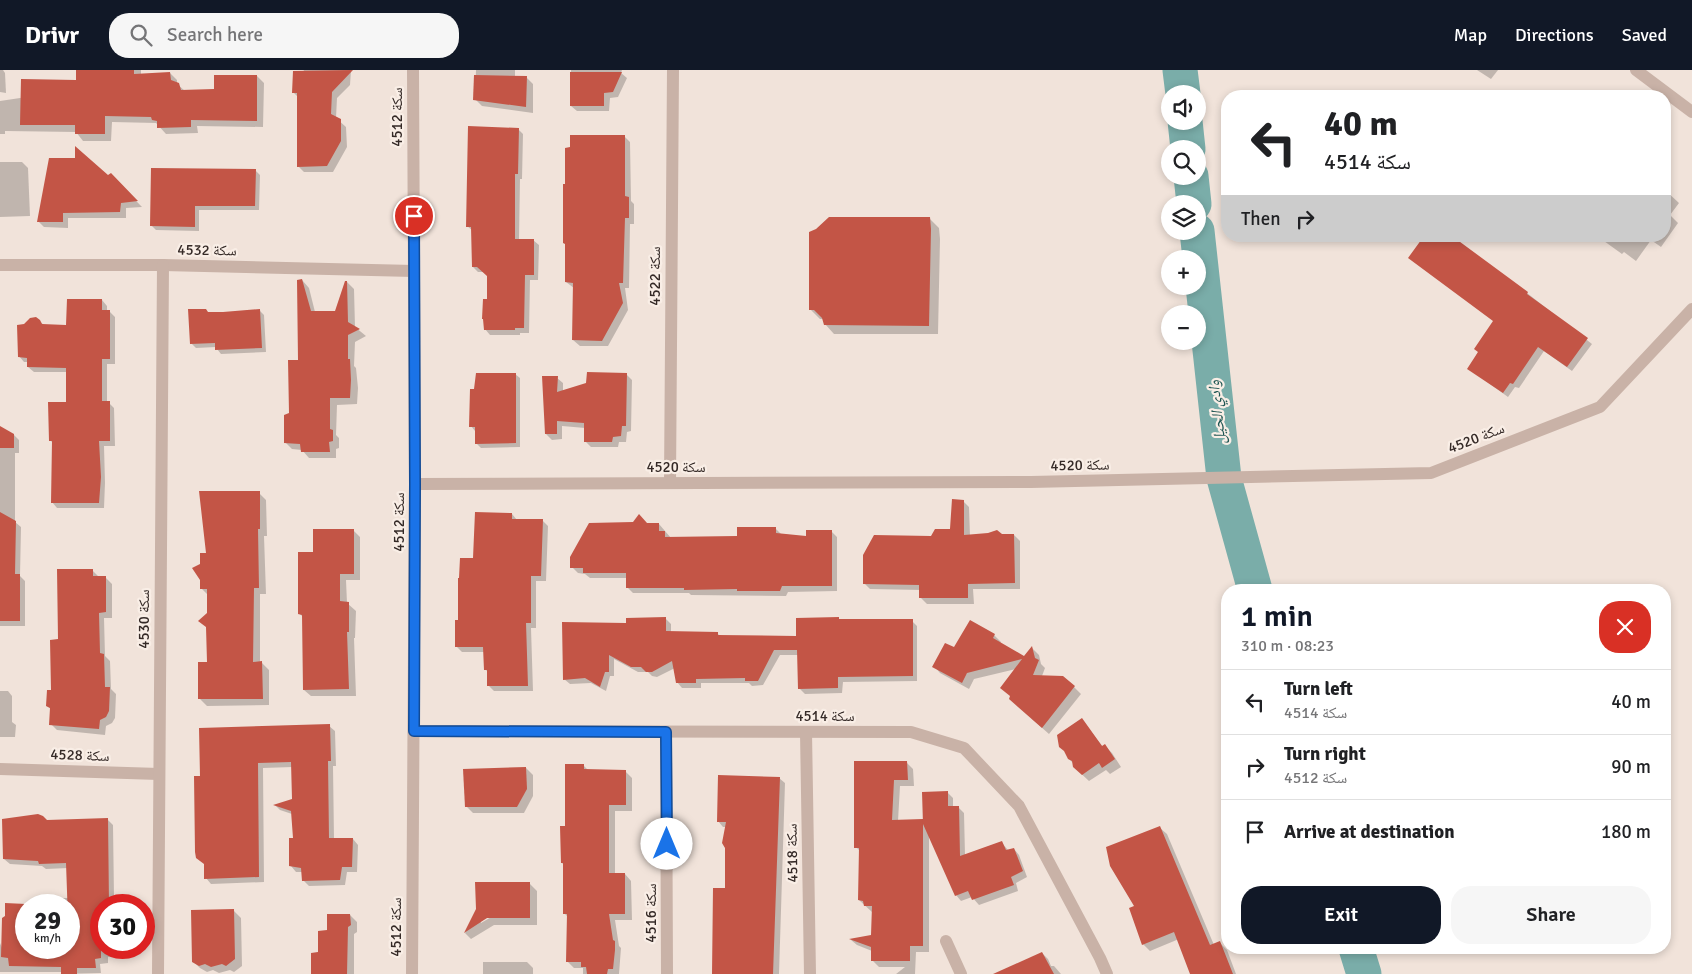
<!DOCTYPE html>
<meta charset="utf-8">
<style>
:root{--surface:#fff;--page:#f6f6f6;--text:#202124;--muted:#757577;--line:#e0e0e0;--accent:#111827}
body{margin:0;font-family:Signika,"Noto Naskh Arabic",sans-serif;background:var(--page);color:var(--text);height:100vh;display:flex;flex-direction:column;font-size:19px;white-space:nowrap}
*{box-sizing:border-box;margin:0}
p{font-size:16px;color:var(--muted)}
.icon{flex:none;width:28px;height:28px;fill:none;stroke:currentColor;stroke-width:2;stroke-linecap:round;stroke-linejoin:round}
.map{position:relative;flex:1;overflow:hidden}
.side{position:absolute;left:1221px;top:514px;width:450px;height:370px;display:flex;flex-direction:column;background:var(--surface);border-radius:20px;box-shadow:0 2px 8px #0003}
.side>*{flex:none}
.banner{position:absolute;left:1221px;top:20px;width:450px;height:152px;border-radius:20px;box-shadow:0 2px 8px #0003;background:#fff;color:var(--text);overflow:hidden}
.buttons{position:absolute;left:1161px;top:15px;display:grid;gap:10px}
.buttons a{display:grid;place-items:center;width:45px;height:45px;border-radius:50%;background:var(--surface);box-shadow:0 2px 8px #0003;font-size:25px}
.speed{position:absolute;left:15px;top:824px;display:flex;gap:10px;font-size:25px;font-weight:700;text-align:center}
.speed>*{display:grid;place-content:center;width:65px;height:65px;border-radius:50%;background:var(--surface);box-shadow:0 2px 8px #0003;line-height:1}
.speed small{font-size:12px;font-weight:400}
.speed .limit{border:8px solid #d22;background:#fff;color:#111}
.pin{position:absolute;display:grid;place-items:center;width:42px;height:42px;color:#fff;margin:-21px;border:2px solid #fff;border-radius:50%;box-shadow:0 1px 5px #0007}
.me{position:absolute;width:55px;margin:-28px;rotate:0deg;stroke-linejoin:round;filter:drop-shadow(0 0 4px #0008)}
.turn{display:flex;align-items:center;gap:18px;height:105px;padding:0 20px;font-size:22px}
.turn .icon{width:65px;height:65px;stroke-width:2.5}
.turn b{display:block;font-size:35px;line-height:42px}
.then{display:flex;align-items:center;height:48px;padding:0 20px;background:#0003;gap:10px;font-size:19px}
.round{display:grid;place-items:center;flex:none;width:52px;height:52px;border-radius:20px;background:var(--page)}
.summary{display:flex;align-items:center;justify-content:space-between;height:85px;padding:0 20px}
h1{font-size:30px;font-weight:600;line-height:38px;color:var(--accent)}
.primary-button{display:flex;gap:10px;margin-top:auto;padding:10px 20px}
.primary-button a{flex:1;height:58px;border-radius:20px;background:var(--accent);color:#fff;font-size:20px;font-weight:600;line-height:58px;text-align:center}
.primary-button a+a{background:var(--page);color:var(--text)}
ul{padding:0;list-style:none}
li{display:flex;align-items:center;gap:15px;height:65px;padding:0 20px;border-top:1px solid var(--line)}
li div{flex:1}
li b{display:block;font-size:19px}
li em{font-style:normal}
header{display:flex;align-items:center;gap:30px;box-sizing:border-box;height:70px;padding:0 25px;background:var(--accent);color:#fff}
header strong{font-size:24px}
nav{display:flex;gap:28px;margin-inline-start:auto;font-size:18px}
.search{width:350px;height:45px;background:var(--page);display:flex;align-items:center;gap:12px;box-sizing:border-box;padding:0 18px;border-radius:20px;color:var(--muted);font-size:19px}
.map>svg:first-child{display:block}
.shadow{fill:#0003;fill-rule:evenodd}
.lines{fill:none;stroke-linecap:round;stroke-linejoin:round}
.river{stroke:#7aada9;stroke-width:35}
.building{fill:#c35546}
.minor{stroke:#c9b2a7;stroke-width:12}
.route-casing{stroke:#114b97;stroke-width:12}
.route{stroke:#1a73e8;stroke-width:9}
.labels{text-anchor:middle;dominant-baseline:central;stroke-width:4.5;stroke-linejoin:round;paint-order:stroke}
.street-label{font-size:15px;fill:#352a27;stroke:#f9eee6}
.water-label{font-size:16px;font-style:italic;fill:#1e5552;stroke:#f9eee6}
</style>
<header>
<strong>Drivr</strong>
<div class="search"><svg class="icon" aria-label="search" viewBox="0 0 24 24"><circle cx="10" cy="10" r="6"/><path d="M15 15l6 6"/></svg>Search here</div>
<nav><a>Map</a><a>Directions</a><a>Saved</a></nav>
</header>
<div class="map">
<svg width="1692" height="904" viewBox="0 0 1692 904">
<rect width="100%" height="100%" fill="#f1e3da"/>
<g class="shadow">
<polygon points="0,0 3,0 5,3 6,23 0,22"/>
<polygon points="88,0 141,0 141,5 170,3 177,10 177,14 185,21 215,20 257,6 264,13 263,57 197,56 198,63 166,64 156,53 112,52 111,71 83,71 76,62 5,61 5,64 0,64 0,31 40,25 77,11"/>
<polygon points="304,0 351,0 350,15 337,28 336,48 346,57 347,77 333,102 304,102 298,96 298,27 293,22"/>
<polygon points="476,0 515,0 515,7 526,7 533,14 533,43 482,36 475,29"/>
<polygon points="571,0 622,0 621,3 627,8 618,27 610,28 609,41 577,41 571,36"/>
<polygon points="1477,0 1498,0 1491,9"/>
<polygon points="518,59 523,64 522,109 520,109 519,170 533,170 539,175 538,210 530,210 529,263 520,263 520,265 490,265 485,259 488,230 488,206 484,202 478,202 473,197 473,161 467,156"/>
<polygon points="624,66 630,72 631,131 634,134 634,154 630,154 629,218 625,218 628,240 608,276 580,276 573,270 574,218 566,212"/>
<polygon points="0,92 22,92 28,98 30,146 0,147"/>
<polygon points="255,100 260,105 259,140 199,140 199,161 156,160 151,155"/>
<polygon points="111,105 142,137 126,138 126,148 68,148 68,158 44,157 38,151"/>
<polygon points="1665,120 1679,133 1670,145 1678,153 1661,177 1651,170 1636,191 1624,182 1622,184 1597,166 1665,166"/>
<polygon points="929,148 939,158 940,169 938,264 834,264 825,254 823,249 820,249 810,239"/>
<polygon points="302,210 309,218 315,242 336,242 347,212 354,219 355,257 366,266 355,272 354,296 356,298 358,318 357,334 337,335 336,365 339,368 339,378 336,379 336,388 309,388 302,380 292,379 285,372 299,291"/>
<polygon points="1527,223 1592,274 1572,301 1544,281 1519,318 1515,317 1508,327 1469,299 1494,252"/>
<polygon points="102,230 107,236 107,241 110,242 115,247 115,294 107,294 107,333 109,333 114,338 115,376 104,376 105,413 104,438 57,438 52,432 53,373 50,370 68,333 68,302 34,302 28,297 28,292 24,292 19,286 39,251 44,255 67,256"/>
<polygon points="260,241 264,245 266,282 221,284 217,279 216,277 196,278 191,273 209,243"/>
<polygon points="515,304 520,308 520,377 481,378 476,373 475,361 471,356 476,320"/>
<polygon points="626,304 632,310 631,361 627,362 626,372 619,372 618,377 591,377 585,371 585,358 562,356 562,369 552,370 546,364 557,308 563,313 563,322"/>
<polygon points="0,357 14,365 19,370 19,383 15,383 15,452 21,457 20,506 25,511 25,556 0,556"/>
<polygon points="259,423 266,430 267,466 264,466 266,524 260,524 260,593 262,593 269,600 269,635 207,636 200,629 209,594 208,525 202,519 201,494 207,484"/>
<polygon points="963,431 969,437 970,466 1014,465 1020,471 1020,519 973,519 974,534 927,534 921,528 921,520 870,519 864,513 932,467 951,460"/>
<polygon points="512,444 517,450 542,450 548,456 546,511 536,511 536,558 531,558 533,621 494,621 489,616 489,603 485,599 485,582 462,582 456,576 460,551 475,489"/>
<polygon points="647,454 659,454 671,468 738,467 775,458 781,464 807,467 831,461 837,467 837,521 788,522 786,526 691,525 689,523 633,523 627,517 627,508 590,508 585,504 578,503 572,497"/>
<polygon points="353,460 360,467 360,510 346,510 347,533 356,541 355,568 354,568 356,626 311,626 304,620 303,547 299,543 314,483"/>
<polygon points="92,500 98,506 106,508 112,514 112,548 104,548 105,586 110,591 111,619 116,624 115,648 112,653 106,656 105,665 57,660 51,654 52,640 47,636 53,621 59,571"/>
<polygon points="665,548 671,554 671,563 717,563 720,566 798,568 838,548 840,550 912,551 917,556 917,611 843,612 842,623 805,624 799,618 798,585 780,585 763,615 752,616 749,613 701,613 701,618 682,618 677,612 675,598 657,607 652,606 648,602 638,602 614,589 614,606 610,606 606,621 591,613 570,614 564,609 627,554"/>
<polygon points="994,565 1001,572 1000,574 1025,588 1032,578 1039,585 1041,594 1045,598 1042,606 1074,617 1081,624 1049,664 1032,649 1016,599 974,609 969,619 940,603 934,596 954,579"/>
<polygon points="0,621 8,621 12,626 12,652 16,655 15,667 0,667"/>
<polygon points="1082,650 1103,677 1105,676 1112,683 1121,697 1110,704 1106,700 1089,711 1074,697 1073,693 1069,689"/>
<polygon points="329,656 335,661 336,696 333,696 334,769 353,769 358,775 357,802 347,802 345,815 309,816 303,810 303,802 296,802 291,796 294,769 292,744 280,740 275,735 293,730 293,697 263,698 264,812 211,814 206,808 202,707"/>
<polygon points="855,693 907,693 913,699 914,716 900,716 898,751 922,751 947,722 953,728 953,737 958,737 964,743 965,785 1001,772 1008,780 1014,779 1019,785 1027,807 1016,813 1018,821 979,835 972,827 961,831 956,825 929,763 929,882 916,882 915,904 896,904 905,897 879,897 872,890 872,881 857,875 851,870 872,866 872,842 859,830 860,781 856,777"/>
<polygon points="583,695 588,700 625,701 632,708 632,741 615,741 615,804 625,804 631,811 632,850 615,850 619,876 621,878 619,904 583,904 583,898 574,898 567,891 568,847 565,844 564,795 562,793 566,757"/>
<polygon points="526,698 533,705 533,726 524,743 473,743 466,736"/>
<polygon points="779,708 785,713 779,904 713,904 726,819 726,757 723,757 718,751"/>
<path d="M107 749 113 755 114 827H126L131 833V835H101V878H115V886L108 887V893L100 894 101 903 62 904V902H0V873L5 885 6 835 60 834V828H68V798L46 799 42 796 10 794 4 789 47 751ZM26 835H69V878H26Z"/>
<polygon points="1160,758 1167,764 1214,875 1220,873 1227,880 1236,904 1193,904 1179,869 1150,881 1143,874 1136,837"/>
<path d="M530 814 537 821V855H494L471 869 465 863 478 840ZM493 846 481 853V850Z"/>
<polygon points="234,841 241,848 242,896 234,902 230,900 219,903 213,900 207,902 200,898 193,891"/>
<polygon points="350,845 357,852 357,862 354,864 354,904 312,904 328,862"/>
<polygon points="1042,883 1048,889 1051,896 1054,896 1061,904 996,904"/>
<polygon points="483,892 527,892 533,898 533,904 483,904"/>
</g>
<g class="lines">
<g class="river">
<polyline points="1180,0 1183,24"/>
<polyline points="1185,51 1188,79"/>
<polyline points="1191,106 1194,134"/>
<polyline points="1197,161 1224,408 1255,520"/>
<polyline points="1356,878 1364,904"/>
</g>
</g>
<g class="building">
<polygon points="76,0 134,0 134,4 170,2 171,10 179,13 181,20 214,19 214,5 257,5 257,51 191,50 191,57 157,58 157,51 152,50 151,47 105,46 105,64 75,64 75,55 20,55 21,9 76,10"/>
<polygon points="353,0 332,22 331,44 341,49 341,71 327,96 297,97 297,23 292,23 293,1"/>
<polygon points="570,2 622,2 613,22 604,23 604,36 570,36"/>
<polygon points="474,5 527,6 526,37 473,30"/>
<polygon points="468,56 519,58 518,104 515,104 515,169 534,169 534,205 525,205 524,258 515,258 515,260 484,260 483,249 482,249 483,229 487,229 487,206 477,197 472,197 471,157 466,157"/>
<polygon points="570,65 625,65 625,126 629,127 629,148 625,148 623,213 619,213 623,233 602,271 572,270 573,213 565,212 565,174 563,173 563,114 565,114 565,78 570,77"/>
<polygon points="75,76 108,105 111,103 138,131 121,133 120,142 63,143 63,152 37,152 49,88 75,88"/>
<polygon points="151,98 256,99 255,136 195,136 195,157 150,156"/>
<polygon points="829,147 930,147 931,159 929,256 824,255 822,248 814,240 809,240 809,162 816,159"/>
<polygon points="1424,166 1452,166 1528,222 1527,224 1588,268 1567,297 1538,277 1513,314 1510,313 1503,323 1467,299 1478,282 1474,279 1493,251 1408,188"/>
<polygon points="302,209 311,241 335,241 345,211 347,211 348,252 360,259 348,265 348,289 350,289 351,310 350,328 330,328 330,359 333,360 333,371 329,372 330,382 301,382 300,374 284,373 284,345 289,343 288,290 298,290 297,210"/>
<polygon points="67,229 102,229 102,240 110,240 110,289 102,289 102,331 110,331 110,371 99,371 101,407 99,433 51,433 52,371 49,371 48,332 66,332 66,298 27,297 27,288 18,287 17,255 24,254 30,248 36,247 40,250 42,254 66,255"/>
<polygon points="188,239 206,239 208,242 223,242 260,239 262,278 215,280 215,273 190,274"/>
<polygon points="587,302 627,303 626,356 622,356 621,366 613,367 612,372 584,372 584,353 557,351 557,364 545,364 542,306 558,306 557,322 586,313"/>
<polygon points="476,303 516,303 516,373 475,374 475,357 469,357 470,319 474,319"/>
<polygon points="0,356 14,364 14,378 0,378"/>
<polygon points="199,421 260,421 260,459 258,459 259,518 254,518 253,592 262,591 263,629 198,629 198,592 207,592 206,557 198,551 207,543 207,519 200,519 200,510 192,498 200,494 200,483 206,483"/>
<polygon points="952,429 964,430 964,465 988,463 997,460 1002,464 1014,464 1015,513 968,514 968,528 919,528 919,515 863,514 863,485 874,465 931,466 935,459 950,459"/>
<polygon points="0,442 16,451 15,504 20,504 20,551 0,551"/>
<polygon points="475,442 512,443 512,449 543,449 541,506 531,506 531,553 526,553 528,616 487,616 487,600 484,600 483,577 455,577 455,550 458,550 458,508 459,508 460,488 473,488"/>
<polygon points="639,444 647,453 659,453 659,461 665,461 665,467 737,466 737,457 776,457 776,463 806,466 806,460 832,460 832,516 782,516 780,521 737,521 737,519 684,520 684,518 626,518 626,503 583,503 583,498 570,498 570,487 589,453 633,452"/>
<polygon points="313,459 354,459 354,504 340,504 340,531 349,532 349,562 347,562 349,619 303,620 302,545 298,544 298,482 313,482"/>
<polygon points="57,499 93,499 93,506 106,506 106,542 99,543 100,583 104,584 105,617 110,617 109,641 106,647 100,650 99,659 49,655 50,638 46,636 47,620 51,620 50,570 58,569"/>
<polygon points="666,547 666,561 718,562 718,565 796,566 796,548 839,547 839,549 913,549 913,606 838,607 838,618 798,619 797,580 774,580 758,611 745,611 745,608 696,609 696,613 676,613 672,591 652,602 646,602 641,597 631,597 609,585 609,602 605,602 600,617 585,608 563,610 562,552 626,553 626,548"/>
<polygon points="970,550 995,564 993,568 1024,586 1032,576 1035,588 1039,590 1033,605 1063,606 1075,616 1042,658 1009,629 1010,626 1000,618 1022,589 967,603 962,613 932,597 945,573 954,577"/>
<polygon points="1082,648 1102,676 1105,674 1115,689 1102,698 1099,693 1082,705 1073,697 1072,691 1068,689 1064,681 1059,677 1057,665"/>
<polygon points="330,654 331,691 328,691 329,768 353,768 352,797 342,797 340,810 302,811 301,798 289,796 289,768 293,768 291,741 273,735 292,729 291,692 258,693 259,807 204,809 204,794 196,788 195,782 194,706 200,706 199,658"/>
<polygon points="854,691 907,691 908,710 894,710 892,750 923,749 923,876 910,876 910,891 871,891 871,877 849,869 871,865 872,836 864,836 863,831 858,830 859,778 854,778"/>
<polygon points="565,694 584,694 584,699 626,700 626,735 609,735 609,803 625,803 625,844 609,844 613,870 615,871 615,880 613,899 608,899 607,904 587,904 586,897 581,897 581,892 566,892 567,844 563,844 563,793 561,793 560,756 565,756"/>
<polygon points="526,697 527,719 517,737 465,737 463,699"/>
<polygon points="718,705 780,707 773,904 712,904 713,818 725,818 725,778 722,773 726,752 717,752"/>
<polygon points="948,721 948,736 959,736 960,786 1002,771 1006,780 1014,778 1023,801 1011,807 1014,815 972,830 968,821 955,826 923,754 922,722"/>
<polygon points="38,744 43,746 47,750 108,748 109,835 101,835 101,888 95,889 96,898 77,898 77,904 61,904 61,897 9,896 8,888 1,887 2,848 5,846 5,833 26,834 26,878 69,878 66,793 39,794 38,791 3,789 2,749"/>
<polygon points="1160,756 1210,875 1220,871 1233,904 1190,904 1174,862 1142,875 1129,838 1134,836 1110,796 1106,777"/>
<polygon points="475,812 530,812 530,848 487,848 464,863 476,839"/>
<polygon points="234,839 235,889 226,896 222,894 211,897 205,894 199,896 192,892 191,840"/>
<polygon points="327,844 350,844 351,855 348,857 347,904 311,904 311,883 318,882 318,861 327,860"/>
<polygon points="1042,882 1054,904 993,904"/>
</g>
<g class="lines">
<g class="minor">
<polyline points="1636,0 1692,42"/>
<polyline points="0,195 163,195 414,201"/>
<polyline points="670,413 673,0"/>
<polyline points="415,414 1031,412 1431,403 1600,337 1692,239"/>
<polyline points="414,661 911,662 964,678 1019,736 1100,888 1107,904"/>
<polyline points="666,662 667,904"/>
<polyline points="806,662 810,904"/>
<polyline points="0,699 159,704"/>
<polyline points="946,871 961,904"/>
<polyline points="158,904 163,195"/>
<polyline points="412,904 415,414 413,0"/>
</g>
</g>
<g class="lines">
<g class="route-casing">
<polyline id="route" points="414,146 415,414 414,661 666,662 667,774"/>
</g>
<use href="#route" class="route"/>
</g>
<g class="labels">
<g class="street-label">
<text transform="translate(397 47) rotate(-90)">سكة 4512</text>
<text transform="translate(207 180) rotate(1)">سكة 4532</text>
<text transform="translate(655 206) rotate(-90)">سكة 4522</text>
<text transform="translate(1476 368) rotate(-21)">سكة 4520</text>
<text transform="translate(1080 395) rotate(-1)">سكة 4520</text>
<text x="676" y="397">سكة 4520</text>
<text transform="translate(399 452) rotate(-90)">سكة 4512</text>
<text transform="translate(144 549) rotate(-90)">سكة 4530</text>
<text x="825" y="646">سكة 4514</text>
<text transform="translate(80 685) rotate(2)">سكة 4528</text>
<text transform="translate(792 783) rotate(-91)">سكة 4518</text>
<text transform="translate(651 843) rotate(-90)">سكة 4516</text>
<text transform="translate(396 857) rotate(-90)">سكة 4512</text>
</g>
<g class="water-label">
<text transform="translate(1217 342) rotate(-96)">وادي الحيل</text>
</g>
</g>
</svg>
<div class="buttons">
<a><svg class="icon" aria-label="sound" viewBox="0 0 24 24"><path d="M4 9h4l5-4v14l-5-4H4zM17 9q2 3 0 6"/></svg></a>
<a><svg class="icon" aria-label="search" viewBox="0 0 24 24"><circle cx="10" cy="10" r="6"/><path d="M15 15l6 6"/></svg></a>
<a><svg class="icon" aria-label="layers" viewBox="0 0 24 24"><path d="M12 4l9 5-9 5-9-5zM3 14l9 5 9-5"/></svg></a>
<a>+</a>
<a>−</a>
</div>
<div class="speed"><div>29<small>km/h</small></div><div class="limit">30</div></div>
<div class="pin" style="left:414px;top:146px;background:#d93025"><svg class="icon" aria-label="arrive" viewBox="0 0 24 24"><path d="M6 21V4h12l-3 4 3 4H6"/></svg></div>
<svg class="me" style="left:667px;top:774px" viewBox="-20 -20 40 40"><circle r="19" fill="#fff"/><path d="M0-13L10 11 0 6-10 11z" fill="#1a73e8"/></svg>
<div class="banner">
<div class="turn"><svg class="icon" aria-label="left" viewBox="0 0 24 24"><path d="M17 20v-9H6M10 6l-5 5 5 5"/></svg><div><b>40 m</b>سكة 4514</div></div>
<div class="then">Then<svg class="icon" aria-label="right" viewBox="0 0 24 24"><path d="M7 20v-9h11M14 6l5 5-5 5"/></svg></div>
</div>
<section class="side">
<div class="summary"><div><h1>1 min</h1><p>310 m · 08:23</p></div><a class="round" style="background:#d93025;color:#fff"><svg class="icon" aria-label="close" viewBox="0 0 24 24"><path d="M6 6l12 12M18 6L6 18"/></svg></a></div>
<ul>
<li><svg class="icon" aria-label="left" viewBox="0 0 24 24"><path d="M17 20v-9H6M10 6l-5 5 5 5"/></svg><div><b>Turn left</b><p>سكة 4514</p></div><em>40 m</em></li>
<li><svg class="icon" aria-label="right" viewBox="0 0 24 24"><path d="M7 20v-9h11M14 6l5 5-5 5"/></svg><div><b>Turn right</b><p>سكة 4512</p></div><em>90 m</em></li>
<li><svg class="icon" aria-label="arrive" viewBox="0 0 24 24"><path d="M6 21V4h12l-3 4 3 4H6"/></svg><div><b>Arrive at destination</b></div><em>180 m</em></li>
</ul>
<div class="primary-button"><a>Exit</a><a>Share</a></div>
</section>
</div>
